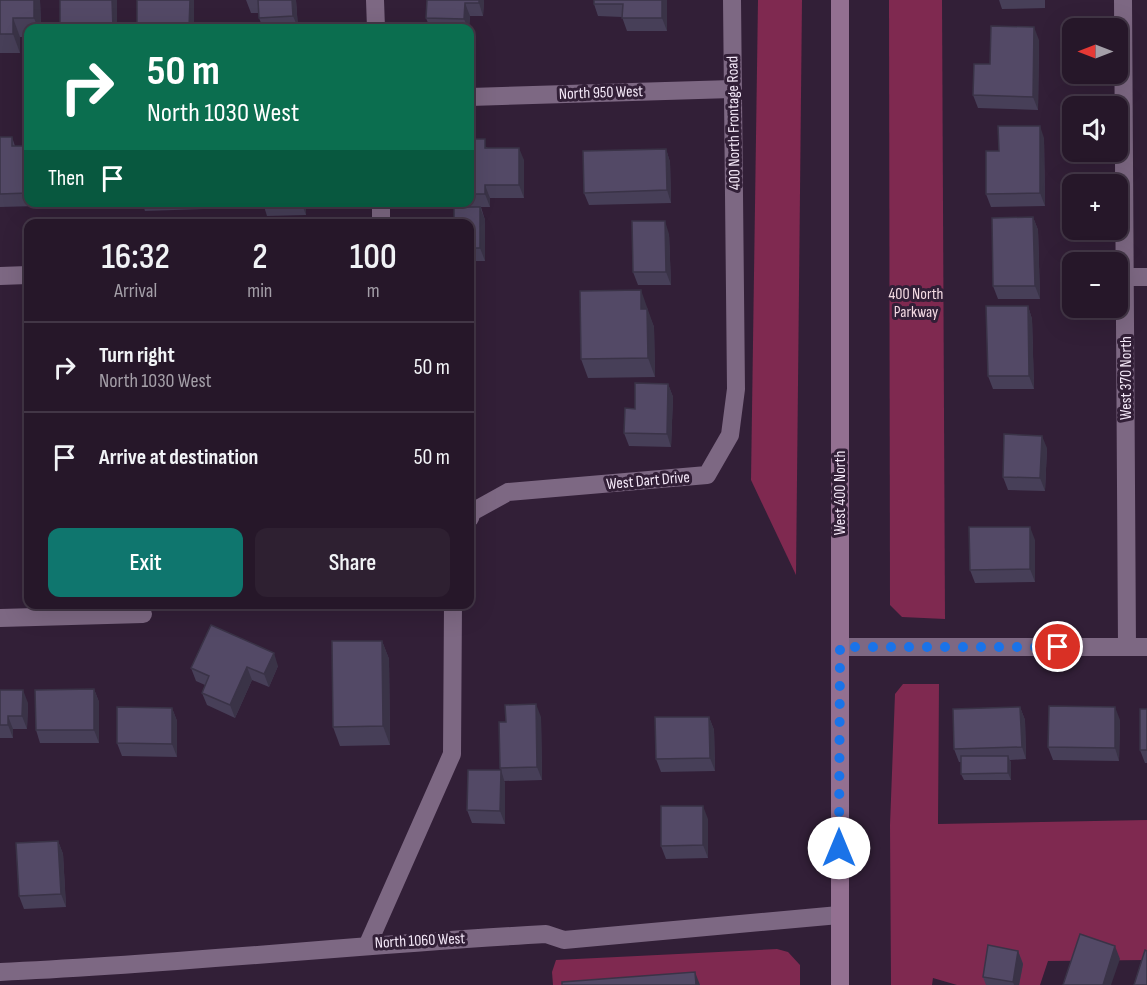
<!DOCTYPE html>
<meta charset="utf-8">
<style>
:root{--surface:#261729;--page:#2e2031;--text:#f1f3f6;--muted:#a49fa8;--line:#423646;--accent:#0f766e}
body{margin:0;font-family:"Sofia Sans Condensed",sans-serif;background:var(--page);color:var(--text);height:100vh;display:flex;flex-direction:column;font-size:22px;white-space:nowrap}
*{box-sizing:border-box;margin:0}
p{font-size:20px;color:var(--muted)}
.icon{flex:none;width:33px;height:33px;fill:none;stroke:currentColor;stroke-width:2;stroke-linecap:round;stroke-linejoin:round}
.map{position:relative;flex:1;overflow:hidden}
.details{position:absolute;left:24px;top:219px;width:450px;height:390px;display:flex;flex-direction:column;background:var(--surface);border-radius:12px;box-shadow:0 6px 24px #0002,0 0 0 2px var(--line)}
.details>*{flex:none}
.guide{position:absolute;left:24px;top:24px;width:450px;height:183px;border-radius:12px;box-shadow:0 6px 24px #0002,0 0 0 2px var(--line);background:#0b6e4f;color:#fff;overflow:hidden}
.needle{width:39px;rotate:270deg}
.buttons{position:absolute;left:1062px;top:18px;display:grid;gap:12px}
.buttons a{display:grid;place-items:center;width:66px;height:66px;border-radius:12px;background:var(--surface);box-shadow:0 6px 24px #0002,0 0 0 2px var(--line);font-size:30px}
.pin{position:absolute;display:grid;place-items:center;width:51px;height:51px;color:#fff;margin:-26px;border:3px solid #fff;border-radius:50%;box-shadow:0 2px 6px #0007}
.me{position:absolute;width:66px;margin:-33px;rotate:0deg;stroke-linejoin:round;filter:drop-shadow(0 0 4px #0008)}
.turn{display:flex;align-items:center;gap:21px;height:126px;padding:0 24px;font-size:27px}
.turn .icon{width:78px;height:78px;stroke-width:2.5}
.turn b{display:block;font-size:42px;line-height:51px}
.then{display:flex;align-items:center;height:57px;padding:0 24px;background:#0003;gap:12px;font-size:22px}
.eta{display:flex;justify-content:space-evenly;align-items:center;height:102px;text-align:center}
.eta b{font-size:36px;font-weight:600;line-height:42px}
.button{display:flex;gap:12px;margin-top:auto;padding:12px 24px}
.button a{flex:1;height:69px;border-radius:12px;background:var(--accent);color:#fff;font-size:24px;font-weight:600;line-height:69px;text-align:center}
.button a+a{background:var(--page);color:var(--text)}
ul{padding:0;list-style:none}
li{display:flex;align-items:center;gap:18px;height:90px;padding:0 24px;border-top:2px solid var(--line)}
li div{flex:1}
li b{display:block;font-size:22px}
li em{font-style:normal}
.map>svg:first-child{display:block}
.green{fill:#7f2950}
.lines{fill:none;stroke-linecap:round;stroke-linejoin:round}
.street{stroke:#7d6883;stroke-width:18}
.secondary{stroke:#937091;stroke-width:18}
.wall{fill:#473f58}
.shaded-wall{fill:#3a3347}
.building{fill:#534966;stroke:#3a3347;stroke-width:1.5}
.route{stroke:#1a73e8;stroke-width:10;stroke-dasharray:0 18}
.labels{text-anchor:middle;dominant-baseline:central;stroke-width:6;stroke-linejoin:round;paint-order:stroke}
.street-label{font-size:16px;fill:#f4e8f8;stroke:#321f37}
.park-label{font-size:16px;fill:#f4dae3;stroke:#321f37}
</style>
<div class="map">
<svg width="1147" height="985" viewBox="0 0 1147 985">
<rect width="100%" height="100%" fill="#321f37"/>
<g class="green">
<polygon points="758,0 802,0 796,575 751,480"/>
<polygon points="889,0 942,0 945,619 902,617 890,605"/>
<polygon points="903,684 939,684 938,824 1147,820 1147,960 1048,961 1040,985 957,985 933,978 932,985 891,985 890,825 895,694"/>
<polygon points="777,949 788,952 800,965 800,985 553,985 552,972 556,960"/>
</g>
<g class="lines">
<g class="street">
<polyline points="375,0 376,28"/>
<polyline points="1123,0 1127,647"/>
<polyline points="470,97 732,89"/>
<polyline points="381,202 381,224"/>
<polyline points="0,276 28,275"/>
<polyline points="1125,277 1147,277"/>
<polyline points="470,518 472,512 508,492 707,475 730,435 736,389 732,0"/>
<polyline points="0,618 143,614"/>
<polyline points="840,647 1147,647"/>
<polyline points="368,944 452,754 453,604"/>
<path d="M0 972C182 964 364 944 546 934L564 940 839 915"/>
</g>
<polyline class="secondary" points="840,985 840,0"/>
</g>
<g class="wall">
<polygon points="0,0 40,0 41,28 28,28 28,37 20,37 20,53 0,53"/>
<polygon points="246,0 296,0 298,28 263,28 259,18 259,13 251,13"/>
<polygon points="427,0 484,0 483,16 470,16 469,28 430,28 426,18"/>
<polygon points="667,0 667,31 627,31 622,17 598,16 594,4"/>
<polygon points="999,0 1045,0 1045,8 1002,9"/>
<polygon points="1039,40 1038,110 978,108 973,95"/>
<polygon points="0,137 12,137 15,146 28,146 28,202 37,202 37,206 0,207"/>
<polygon points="1044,138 1045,206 991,207 986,194 999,151"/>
<polygon points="470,139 488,148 524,160 524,198 490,198 490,207 481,207 485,220 485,261 470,261 470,224 459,202 470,202"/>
<polygon points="666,149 670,162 671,203 589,205 584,193"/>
<polygon points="52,202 123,202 124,206 54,207"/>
<polygon points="142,202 204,202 204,209 145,211"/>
<polygon points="306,202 306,215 267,216 263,203"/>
<polygon points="1033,217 1038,230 1040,299 998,299 993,286"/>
<polygon points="669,234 671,285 638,285 633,272"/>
<polygon points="1028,306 1032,319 1034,389 993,389 988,376"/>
<polygon points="648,309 648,312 654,327 655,377 588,378 581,359"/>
<polygon points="668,384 673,397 671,447 629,446 624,433 635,409"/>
<polygon points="1047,448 1045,491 1008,490 1003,477"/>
<polygon points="1035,540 1035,582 975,583 970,570"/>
<polygon points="209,604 220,604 211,609"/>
<polygon points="230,604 246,604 233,611"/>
<polygon points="382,641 389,659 390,745 340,746 333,727"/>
<polygon points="278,666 269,687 252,680 235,718 207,705 202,693 205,685 196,681 191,668"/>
<polygon points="94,689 99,702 99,743 40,743 36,730"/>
<polygon points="0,690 28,703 27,729 13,729 13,738 0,738"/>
<polygon points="1020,707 1025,720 1026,759 1010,760 1011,763 1011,780 964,780 961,774 961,762 959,762 954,749"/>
<polygon points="172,708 177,721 177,757 122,756 117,743"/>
<polygon points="1147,709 1147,763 1145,763 1140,750"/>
<polygon points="541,717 542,780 504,781 505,783 505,824 472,823 467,810 501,770 500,768 506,722"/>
<polygon points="709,717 714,730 715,771 661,772 656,759"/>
<polygon points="1120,720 1119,761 1053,760 1048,747"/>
<polygon points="708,819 708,858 666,859 661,846"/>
<polygon points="58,841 63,854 66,907 24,909 19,896"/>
<polygon points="1018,951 1023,964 1019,985 986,985 983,977"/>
</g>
<g class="shaded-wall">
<polygon points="34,0 40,0 41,28 38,28 34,18"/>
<polygon points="112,0 117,0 117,28 113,28"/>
<polygon points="190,0 194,0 194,28 189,28"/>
<polygon points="292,0 296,0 298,28 293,16"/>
<polygon points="479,0 484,0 483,16 479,3"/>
<polygon points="662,0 667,0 667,31 662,18"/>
<polygon points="465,3 470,16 469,28 468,28 464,19"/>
<polygon points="13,18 20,37 20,53 13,34"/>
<polygon points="1034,27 1039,40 1038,110 1033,97"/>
<polygon points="1040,126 1044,138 1045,206 1040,193"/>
<polygon points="519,148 524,160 524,198 519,185"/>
<polygon points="666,149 670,162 671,203 667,190"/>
<polygon points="485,185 490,198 490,207 485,194"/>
<polygon points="301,202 306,202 306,215"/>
<polygon points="480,207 485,220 485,261 480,248"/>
<polygon points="1033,217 1038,230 1040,299 1035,286"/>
<polygon points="665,221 669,234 671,285 666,272"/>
<polygon points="641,290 654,327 655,377 648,358 641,309"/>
<polygon points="1028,306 1032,319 1034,389 1029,376"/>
<polygon points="668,384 673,397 671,447 667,434"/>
<polygon points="1042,436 1047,448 1045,491 1040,478"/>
<polygon points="1030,527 1035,540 1035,582 1030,569"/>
<polygon points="382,641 389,659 390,745 383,726"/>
<polygon points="274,653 278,666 269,687 264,674"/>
<polygon points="247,667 252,680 235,718 230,705"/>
<polygon points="94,689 99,702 99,743 94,730"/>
<polygon points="23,690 28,703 27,729 22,716"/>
<polygon points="536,704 541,717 542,780 537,767"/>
<polygon points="1020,707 1025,720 1026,759 1022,747"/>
<polygon points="1115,707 1120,720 1119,761 1115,748"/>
<polygon points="172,708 177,721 177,757 172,744"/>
<polygon points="8,716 13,729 13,738 8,725"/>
<polygon points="709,717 714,730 715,771 710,758"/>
<polygon points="1008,756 1011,763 1011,780 1008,773"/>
<polygon points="501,770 505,783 505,824 500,811"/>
<polygon points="703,806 708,819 708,858 703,845"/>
<polygon points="58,841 63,854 66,907 61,894"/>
<polygon points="1115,946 1120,959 1111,985 1103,985"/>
<polygon points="1018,951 1023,964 1019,985 1014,985 1013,982"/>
<polygon points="695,972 700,985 696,985"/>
</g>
<g class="building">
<polygon points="0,0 34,0 34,18 13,18 13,34 0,34"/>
<polygon points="60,0 112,0 113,28 60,28"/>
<polygon points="137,0 190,0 189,28 137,28"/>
<polygon points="258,0 292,0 293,16 259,18"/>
<polygon points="427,0 479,0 479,3 465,3 464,19 426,18"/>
<polygon points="594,0 662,0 662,18 622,18 623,4 594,4"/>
<polygon points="991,26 1034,27 1033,97 973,95 974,64 990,64"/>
<polygon points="998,126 1040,126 1040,193 986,194 986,151 999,151"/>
<polygon points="0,137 12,137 12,146 28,146 28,193 0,194"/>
<polygon points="470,139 485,139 485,148 519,148 519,185 485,185 485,194 470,194"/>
<polygon points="666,149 667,190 584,193 583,151"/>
<polygon points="454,207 480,207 480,248 470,248 470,224 454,224"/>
<polygon points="1033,217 1035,286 993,286 992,218"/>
<polygon points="632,221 665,221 666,272 633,272"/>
<polygon points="641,290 641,309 647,309 648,358 581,359 580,291"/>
<polygon points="986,306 1028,306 1029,376 988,376"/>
<polygon points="635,383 668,384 667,434 624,433 625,408 635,409"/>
<polygon points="1004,434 1042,436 1040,478 1003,477"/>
<polygon points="969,527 1030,527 1030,569 970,570"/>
<polygon points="211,625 274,653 264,674 247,667 230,705 202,693 209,676 191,668"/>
<polygon points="332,641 382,641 383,726 333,727"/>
<polygon points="94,689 94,730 36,730 35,690"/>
<polygon points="0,690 23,690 22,716 8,716 8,725 0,725"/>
<polygon points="536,704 537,767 500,768 499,722 506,722 505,705"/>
<polygon points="1049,706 1115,707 1115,748 1048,747"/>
<polygon points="117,707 172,708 172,744 117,743"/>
<polygon points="1020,707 1022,747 954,749 953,709"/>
<rect x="1140" y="709" width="7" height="41"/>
<polygon points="655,717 709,717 710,758 656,759"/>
<polygon points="961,756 1008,756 1008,773 961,774"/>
<polygon points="468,770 501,770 500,811 467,810"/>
<polygon points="661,806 703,806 703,845 661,846"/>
<polygon points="58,841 61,894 19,896 16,843"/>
<polygon points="1080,934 1115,946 1103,985 1063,985"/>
<polygon points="988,945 1018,951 1013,982 983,977"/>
<polygon points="1145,950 1147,951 1147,985 1134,985"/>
<polygon points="695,972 696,985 562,985 562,982"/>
</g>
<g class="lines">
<polyline class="route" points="839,848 840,647 1058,647"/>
</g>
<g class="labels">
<g class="street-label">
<text transform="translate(601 93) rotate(-2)">North 950 West</text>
<text transform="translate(734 123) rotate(-91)">400 North Frontage Road</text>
<text transform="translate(1126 378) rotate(-90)">West 370 North</text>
<text transform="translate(648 481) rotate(-5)">West Dart Drive</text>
<text transform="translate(840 493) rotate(-90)">West 400 North</text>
<text transform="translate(420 941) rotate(-3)">North 1060 West</text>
</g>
<g class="park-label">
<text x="916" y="294">400 North<tspan x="916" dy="18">Parkway</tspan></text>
</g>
</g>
</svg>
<div class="buttons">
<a><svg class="needle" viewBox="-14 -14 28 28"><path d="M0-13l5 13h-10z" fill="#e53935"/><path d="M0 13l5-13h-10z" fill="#a49fa8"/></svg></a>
<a><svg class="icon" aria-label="sound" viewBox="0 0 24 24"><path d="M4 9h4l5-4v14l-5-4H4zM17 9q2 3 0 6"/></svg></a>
<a>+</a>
<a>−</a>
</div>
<div class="pin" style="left:1058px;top:647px;background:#d93025"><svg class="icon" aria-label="arrive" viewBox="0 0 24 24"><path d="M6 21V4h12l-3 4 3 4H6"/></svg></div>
<svg class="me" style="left:839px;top:848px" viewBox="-20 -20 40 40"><circle r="19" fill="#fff"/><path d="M0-13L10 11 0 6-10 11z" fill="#1a73e8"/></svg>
<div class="guide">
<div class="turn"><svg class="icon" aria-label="right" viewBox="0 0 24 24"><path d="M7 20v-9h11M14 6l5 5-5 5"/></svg><div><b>50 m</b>North 1030 West</div></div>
<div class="then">Then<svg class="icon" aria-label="arrive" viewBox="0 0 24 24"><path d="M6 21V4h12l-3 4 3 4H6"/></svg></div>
</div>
<section class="details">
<div class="eta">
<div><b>16:32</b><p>Arrival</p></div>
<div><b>2</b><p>min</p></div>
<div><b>100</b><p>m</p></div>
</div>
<ul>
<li><svg class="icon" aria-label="right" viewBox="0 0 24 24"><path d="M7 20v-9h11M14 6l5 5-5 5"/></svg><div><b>Turn right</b><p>North 1030 West</p></div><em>50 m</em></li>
<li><svg class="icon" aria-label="arrive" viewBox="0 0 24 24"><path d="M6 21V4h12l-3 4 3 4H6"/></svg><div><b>Arrive at destination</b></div><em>50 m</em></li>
</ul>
<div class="button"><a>Exit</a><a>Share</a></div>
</section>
</div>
